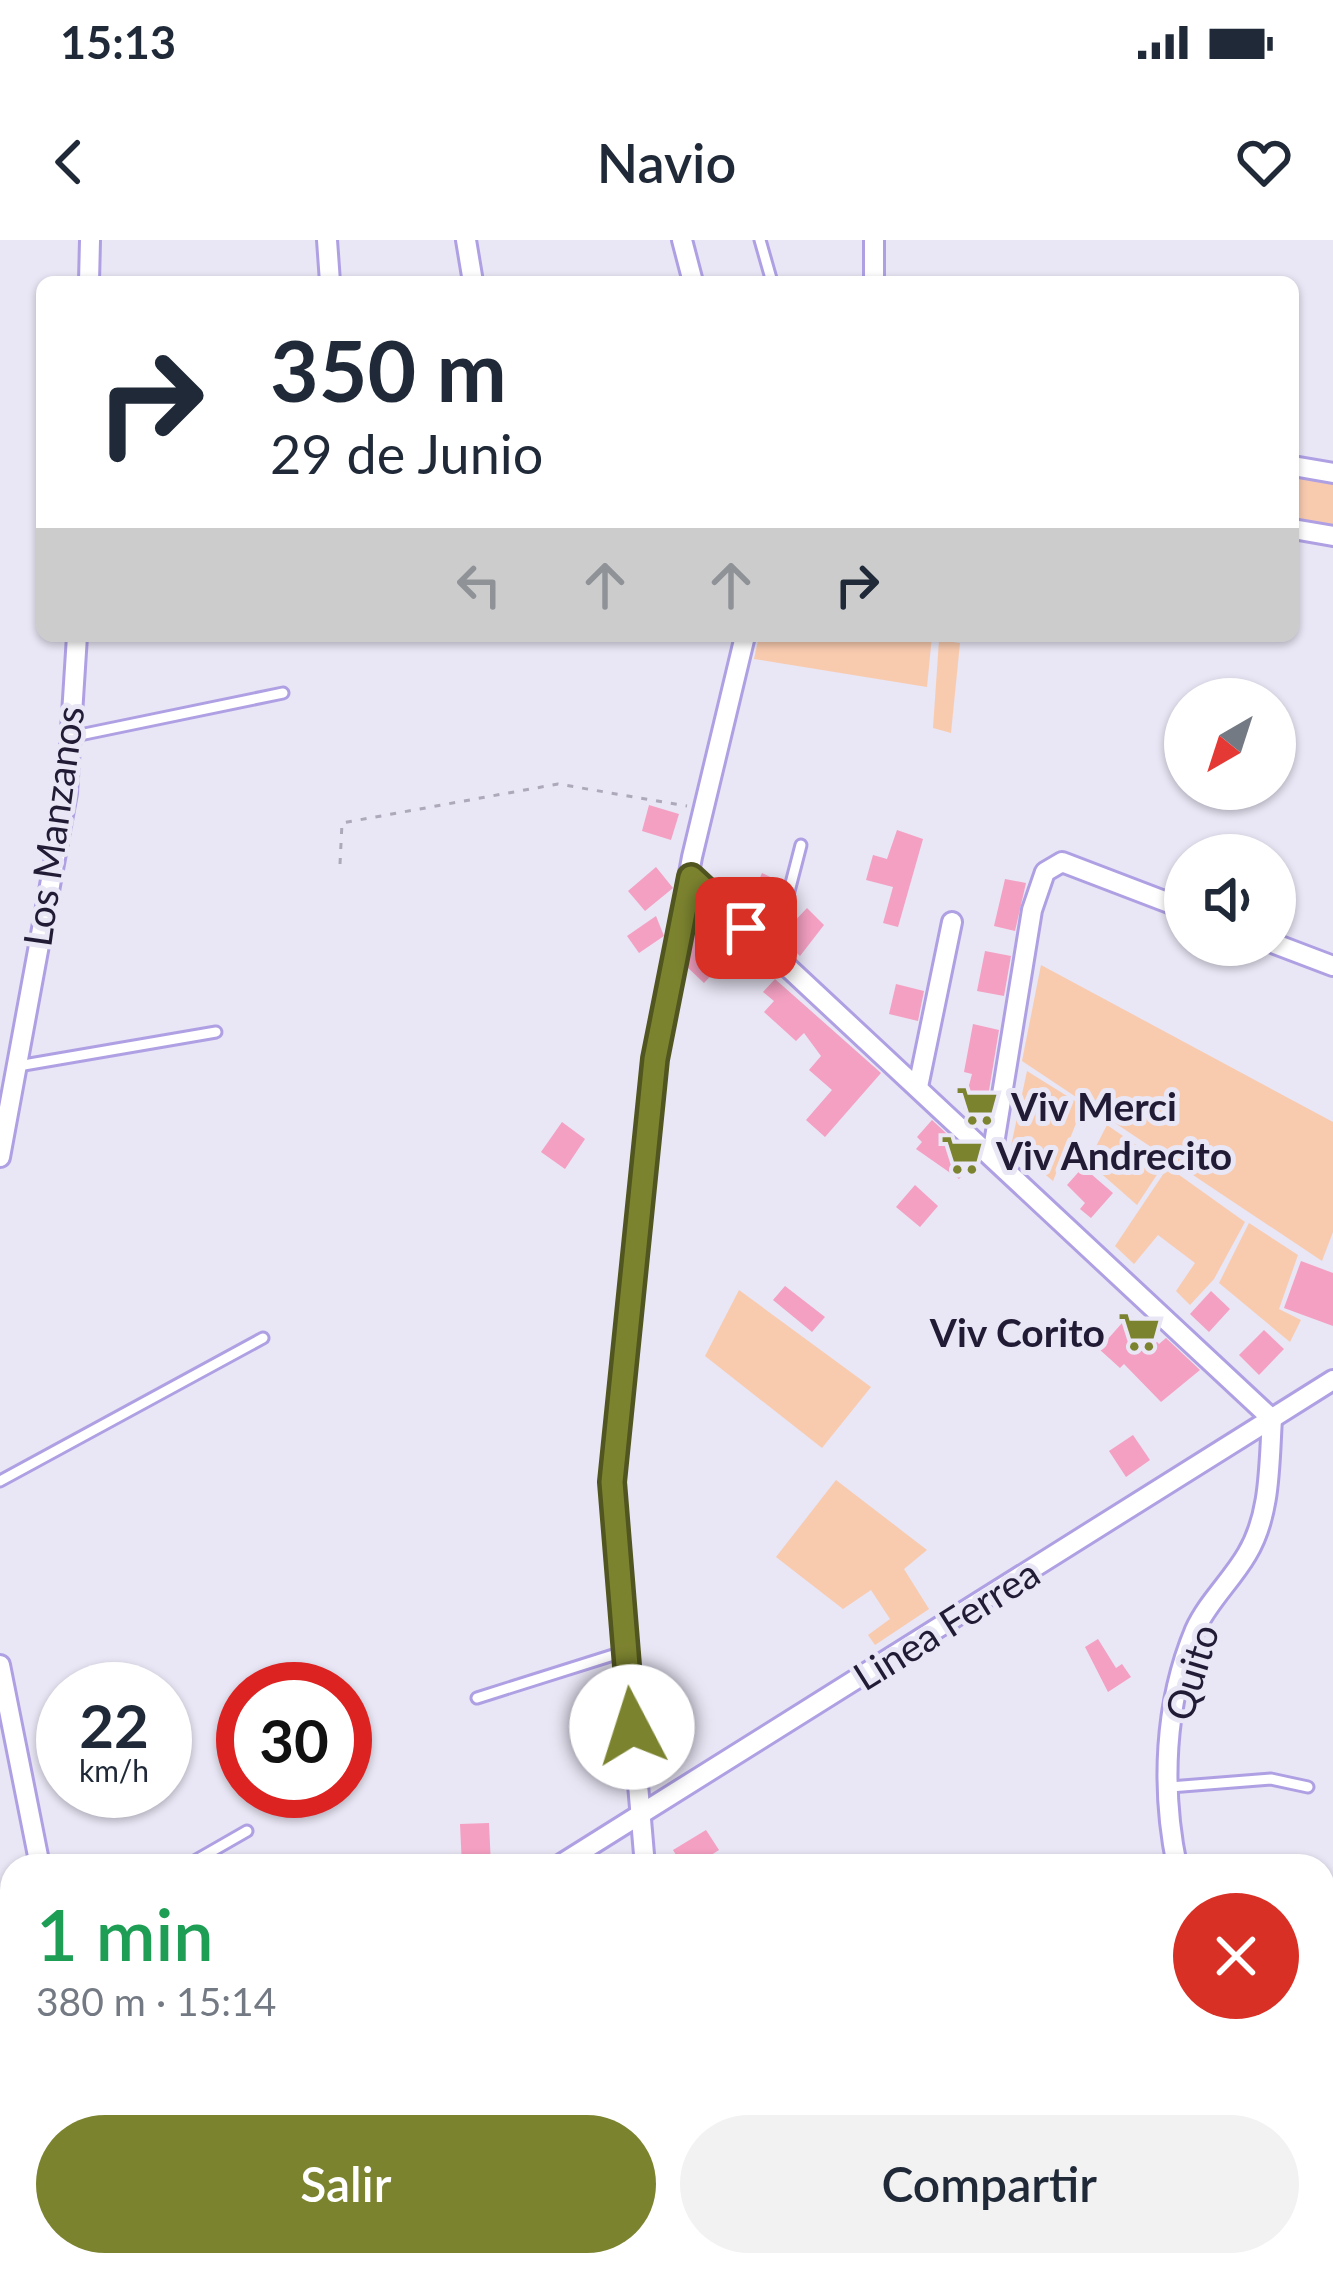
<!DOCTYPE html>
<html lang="es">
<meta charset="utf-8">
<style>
:root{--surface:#fff;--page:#f2f2f3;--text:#1f2937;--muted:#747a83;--accent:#7c832f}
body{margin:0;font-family:Lato,sans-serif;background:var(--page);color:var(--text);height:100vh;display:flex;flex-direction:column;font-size:45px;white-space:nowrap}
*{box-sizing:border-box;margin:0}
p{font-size:39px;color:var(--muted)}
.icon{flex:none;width:66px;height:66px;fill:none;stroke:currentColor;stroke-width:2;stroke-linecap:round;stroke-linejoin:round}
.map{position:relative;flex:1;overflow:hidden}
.side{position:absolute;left:0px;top:1614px;width:1335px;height:423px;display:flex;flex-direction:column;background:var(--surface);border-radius:36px 36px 0 0;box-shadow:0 3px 9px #0004}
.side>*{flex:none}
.top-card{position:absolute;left:36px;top:36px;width:1263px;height:366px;border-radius:18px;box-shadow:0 3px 9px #0004;background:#fff;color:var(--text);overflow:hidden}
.needle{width:78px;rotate:219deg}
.fabs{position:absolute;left:1164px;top:438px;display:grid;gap:24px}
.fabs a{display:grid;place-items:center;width:132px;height:132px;border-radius:50%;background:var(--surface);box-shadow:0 3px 9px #0004;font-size:60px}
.speed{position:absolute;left:36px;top:1422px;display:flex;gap:24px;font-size:60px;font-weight:700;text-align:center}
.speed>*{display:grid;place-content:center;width:156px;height:156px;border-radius:50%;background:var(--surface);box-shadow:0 3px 9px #0004;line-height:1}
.speed small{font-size:30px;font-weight:400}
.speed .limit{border:18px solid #d22;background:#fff;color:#111}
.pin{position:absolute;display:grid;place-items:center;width:102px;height:102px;color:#fff;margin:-51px;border-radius:24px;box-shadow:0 6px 18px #0006}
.me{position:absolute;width:132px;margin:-66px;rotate:355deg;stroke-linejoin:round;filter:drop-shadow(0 0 9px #0008)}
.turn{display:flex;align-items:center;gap:42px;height:252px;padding:0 36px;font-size:54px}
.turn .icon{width:156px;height:156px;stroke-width:2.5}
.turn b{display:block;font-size:84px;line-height:102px}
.lanes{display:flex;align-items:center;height:114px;padding:0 36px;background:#0003;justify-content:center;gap:60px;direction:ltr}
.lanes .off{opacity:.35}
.round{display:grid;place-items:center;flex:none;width:126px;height:126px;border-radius:63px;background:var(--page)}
.headline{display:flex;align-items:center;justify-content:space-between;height:204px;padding:0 36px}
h1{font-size:72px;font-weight:600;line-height:90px;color:#1e9e55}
.action{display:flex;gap:24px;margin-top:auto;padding:24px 36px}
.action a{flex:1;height:138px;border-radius:72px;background:var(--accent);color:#fff;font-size:48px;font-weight:600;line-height:138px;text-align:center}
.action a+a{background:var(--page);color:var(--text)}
.status{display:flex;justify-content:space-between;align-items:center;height:84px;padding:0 60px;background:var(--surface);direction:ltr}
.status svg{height:33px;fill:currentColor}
header{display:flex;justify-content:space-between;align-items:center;height:156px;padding:0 36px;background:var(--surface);font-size:54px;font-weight:600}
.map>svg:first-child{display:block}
.green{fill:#f8cbaf}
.building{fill:#f4a0c2}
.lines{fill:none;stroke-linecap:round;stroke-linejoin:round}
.lane-casing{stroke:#afa0e4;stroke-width:15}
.street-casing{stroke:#afa0e4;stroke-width:24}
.path{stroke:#ada9bb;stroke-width:3;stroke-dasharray:6 9;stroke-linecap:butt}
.lane{stroke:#fff;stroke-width:9}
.street{stroke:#fff;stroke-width:18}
.route-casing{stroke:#51551f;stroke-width:30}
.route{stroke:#7c832f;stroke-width:21}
.labels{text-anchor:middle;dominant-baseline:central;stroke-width:10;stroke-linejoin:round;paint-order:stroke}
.street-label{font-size:39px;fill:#211b35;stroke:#e9e6f5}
.poi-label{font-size:39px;font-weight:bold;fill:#211b35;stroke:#e9e6f5;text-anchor:start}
</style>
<div class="status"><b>15:13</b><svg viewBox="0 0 49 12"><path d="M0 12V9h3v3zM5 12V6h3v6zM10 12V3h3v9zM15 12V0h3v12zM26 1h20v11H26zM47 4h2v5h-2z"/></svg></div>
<header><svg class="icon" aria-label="back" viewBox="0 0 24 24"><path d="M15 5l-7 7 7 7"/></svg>Navio<svg class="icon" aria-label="heart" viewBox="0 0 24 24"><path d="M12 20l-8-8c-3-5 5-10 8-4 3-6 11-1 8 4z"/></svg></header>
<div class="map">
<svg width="1333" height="2035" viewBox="0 0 1333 2035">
<rect width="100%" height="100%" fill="#e9e6f5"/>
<g class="green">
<polygon points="1293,237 1333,244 1333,288 1293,281"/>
<polygon points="759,396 932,396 927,447 754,419"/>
<polygon points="939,400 960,403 951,493 933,488"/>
<polygon points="1041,725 1333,882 1333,992 1322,1021 1022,821"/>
<polygon points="1027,831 1083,866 1053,941 1011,906"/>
<polygon points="1107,885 1164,924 1137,965 1088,922"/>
<polygon points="1168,927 1245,982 1214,1039 1190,1065 1176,1051 1195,1023 1158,995 1134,1024 1115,1006"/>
<polygon points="1249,983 1298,1015 1279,1069 1301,1080 1290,1102 1219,1043"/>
<polygon points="739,1050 871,1147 822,1208 705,1116"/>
<polygon points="836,1240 927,1310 904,1329 929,1369 875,1405 868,1395 890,1379 871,1350 843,1369 776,1317"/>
</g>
<g class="building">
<polygon points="649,565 679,574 671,600 642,591"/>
<polygon points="897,590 923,599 898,687 883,683 893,647 866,640 873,615 887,619"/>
<polygon points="656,627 673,648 645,671 628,651"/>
<polygon points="762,633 779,641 763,678 746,670"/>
<polygon points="1005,639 1026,643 1015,691 994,686"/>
<polygon points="807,668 824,685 800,716 785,702 789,687"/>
<polygon points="711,675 725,687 705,709 721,725 704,743 686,726 691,697"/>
<polygon points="656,676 664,696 639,713 627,696"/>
<polygon points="985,711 1011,716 1004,756 977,751"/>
<polygon points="775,739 881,833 825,897 806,880 832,850 809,830 821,816 804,793 796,801 764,772 774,761 763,752"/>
<polygon points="896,744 924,751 918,781 889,774"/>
<polygon points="973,784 999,790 984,881 979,882 963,868 972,834 964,832"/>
<polygon points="932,880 975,920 959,939 916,909 922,902 917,897"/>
<polygon points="562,882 585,899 565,929 541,912"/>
<polygon points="1083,927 1113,953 1091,978 1080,969 1085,963 1067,945"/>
<polygon points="915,945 938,966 920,987 896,967"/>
<polygon points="1301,1021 1333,1033 1333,1086 1284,1068"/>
<polygon points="785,1046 825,1077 812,1092 773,1060"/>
<polygon points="1211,1051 1230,1069 1209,1092 1190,1074"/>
<polygon points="1130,1074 1159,1104 1166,1098 1200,1130 1161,1162 1124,1124 1120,1128 1099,1109"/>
<polygon points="1264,1090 1284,1109 1259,1135 1239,1115"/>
<polygon points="1133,1195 1150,1220 1126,1237 1109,1211"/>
<polygon points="1098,1399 1116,1428 1122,1424 1131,1437 1108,1452 1085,1407"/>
<polygon points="489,1583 491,1626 462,1626 460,1584"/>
<polygon points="706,1590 719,1610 694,1626 683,1626 673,1610"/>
</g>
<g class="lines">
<g class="lane-casing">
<g id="lane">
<polyline points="760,0 772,42"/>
<polyline points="70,497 283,453"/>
<polyline points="773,713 801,605"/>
<polyline points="18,826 216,792"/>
<polyline points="0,1241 263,1098"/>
<polyline points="477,1458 626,1411"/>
<polyline points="1170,1547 1271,1539 1308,1547"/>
<polyline points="186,1626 247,1591"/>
</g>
</g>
<g class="street-casing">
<g id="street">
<polyline points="327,0 330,42"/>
<polyline points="466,0 473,42"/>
<polyline points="682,0 693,42"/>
<polyline points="874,37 874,0"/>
<polyline points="89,42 90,0"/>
<polyline points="1293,226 1333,233"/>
<polyline points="1293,289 1333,296"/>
<polyline points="691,637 1272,1179"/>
<polyline points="1275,704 1333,726"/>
<polyline points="918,847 952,682"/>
<polyline points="992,916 1032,670 1045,632 1062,622 1185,669"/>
<polyline points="0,917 67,553 77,396"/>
<polyline points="0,1425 40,1626"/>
<polyline points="558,1626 1333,1140"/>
<polyline points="645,1626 612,1242 655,819 692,617 745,396"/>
<path d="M1177 1626C1161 1549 1164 1464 1195 1390 1207 1363 1232 1340 1247 1314 1271 1274 1269 1223 1272 1179"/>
<polyline points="0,1992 12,1985"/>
<polyline points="1323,2003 1333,2027"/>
<polyline points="51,2025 54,2035"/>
<polyline points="587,2035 592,2025"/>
</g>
</g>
<g class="path">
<polyline points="340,624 342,583 558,544 687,566"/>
<polyline points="1323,1828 1333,1825"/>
</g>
<use href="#lane" class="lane"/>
<use href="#street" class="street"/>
</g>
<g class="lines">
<g class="route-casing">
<polyline id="route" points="632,1487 612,1242 655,819 691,637 746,688"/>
</g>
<use href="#route" class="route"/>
</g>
<defs>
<g id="supermarket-bare" transform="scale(3.24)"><path d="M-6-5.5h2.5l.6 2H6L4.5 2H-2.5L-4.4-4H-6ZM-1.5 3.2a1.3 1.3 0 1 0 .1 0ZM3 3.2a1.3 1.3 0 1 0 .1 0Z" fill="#7c832f" stroke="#e9e6f5" stroke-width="2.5" paint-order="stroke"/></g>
</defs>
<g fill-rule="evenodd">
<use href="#supermarket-bare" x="977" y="866"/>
<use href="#supermarket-bare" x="962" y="915"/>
<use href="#supermarket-bare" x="1139" y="1092"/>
</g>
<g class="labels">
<g class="street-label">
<text transform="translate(53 586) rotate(-82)">Los Manzanos</text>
<text transform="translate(946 1384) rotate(-32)">Linea Ferrea</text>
<text transform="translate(1191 1432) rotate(-73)">Quito</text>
</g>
<g class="poi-label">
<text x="1011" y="866">Viv Merci</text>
<text x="996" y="915">Viv Andrecito</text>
<text x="1105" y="1092" text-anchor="end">Viv Corito</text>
</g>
</g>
</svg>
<div class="fabs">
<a><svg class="needle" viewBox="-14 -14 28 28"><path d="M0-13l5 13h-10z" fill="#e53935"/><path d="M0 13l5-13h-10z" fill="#747a83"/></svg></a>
<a><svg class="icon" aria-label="sound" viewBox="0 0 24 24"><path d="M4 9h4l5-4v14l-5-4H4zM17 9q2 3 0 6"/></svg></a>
</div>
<div class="speed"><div>22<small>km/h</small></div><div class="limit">30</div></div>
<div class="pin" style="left:746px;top:688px;background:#d93025"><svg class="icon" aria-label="arrive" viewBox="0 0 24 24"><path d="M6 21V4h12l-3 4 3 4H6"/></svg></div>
<svg class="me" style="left:632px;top:1487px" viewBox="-20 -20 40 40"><circle r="19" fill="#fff"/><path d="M0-13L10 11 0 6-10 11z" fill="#7c832f"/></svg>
<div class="top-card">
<div class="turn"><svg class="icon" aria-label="right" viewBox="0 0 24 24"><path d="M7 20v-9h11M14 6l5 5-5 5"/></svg><div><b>350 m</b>29 de Junio</div></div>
<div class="lanes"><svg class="icon off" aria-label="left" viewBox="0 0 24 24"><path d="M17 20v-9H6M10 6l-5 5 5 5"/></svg><svg class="icon off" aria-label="ahead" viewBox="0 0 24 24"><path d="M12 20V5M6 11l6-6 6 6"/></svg><svg class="icon off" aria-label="ahead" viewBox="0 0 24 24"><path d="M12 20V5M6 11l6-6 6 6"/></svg><svg class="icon" aria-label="right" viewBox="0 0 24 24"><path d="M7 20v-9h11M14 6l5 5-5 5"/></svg></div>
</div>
<section class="side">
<div class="headline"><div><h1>1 min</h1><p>380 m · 15:14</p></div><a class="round" style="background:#d93025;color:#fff"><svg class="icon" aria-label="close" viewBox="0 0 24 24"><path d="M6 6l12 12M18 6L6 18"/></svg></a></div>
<div class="action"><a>Salir</a><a>Compartir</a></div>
</section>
</div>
